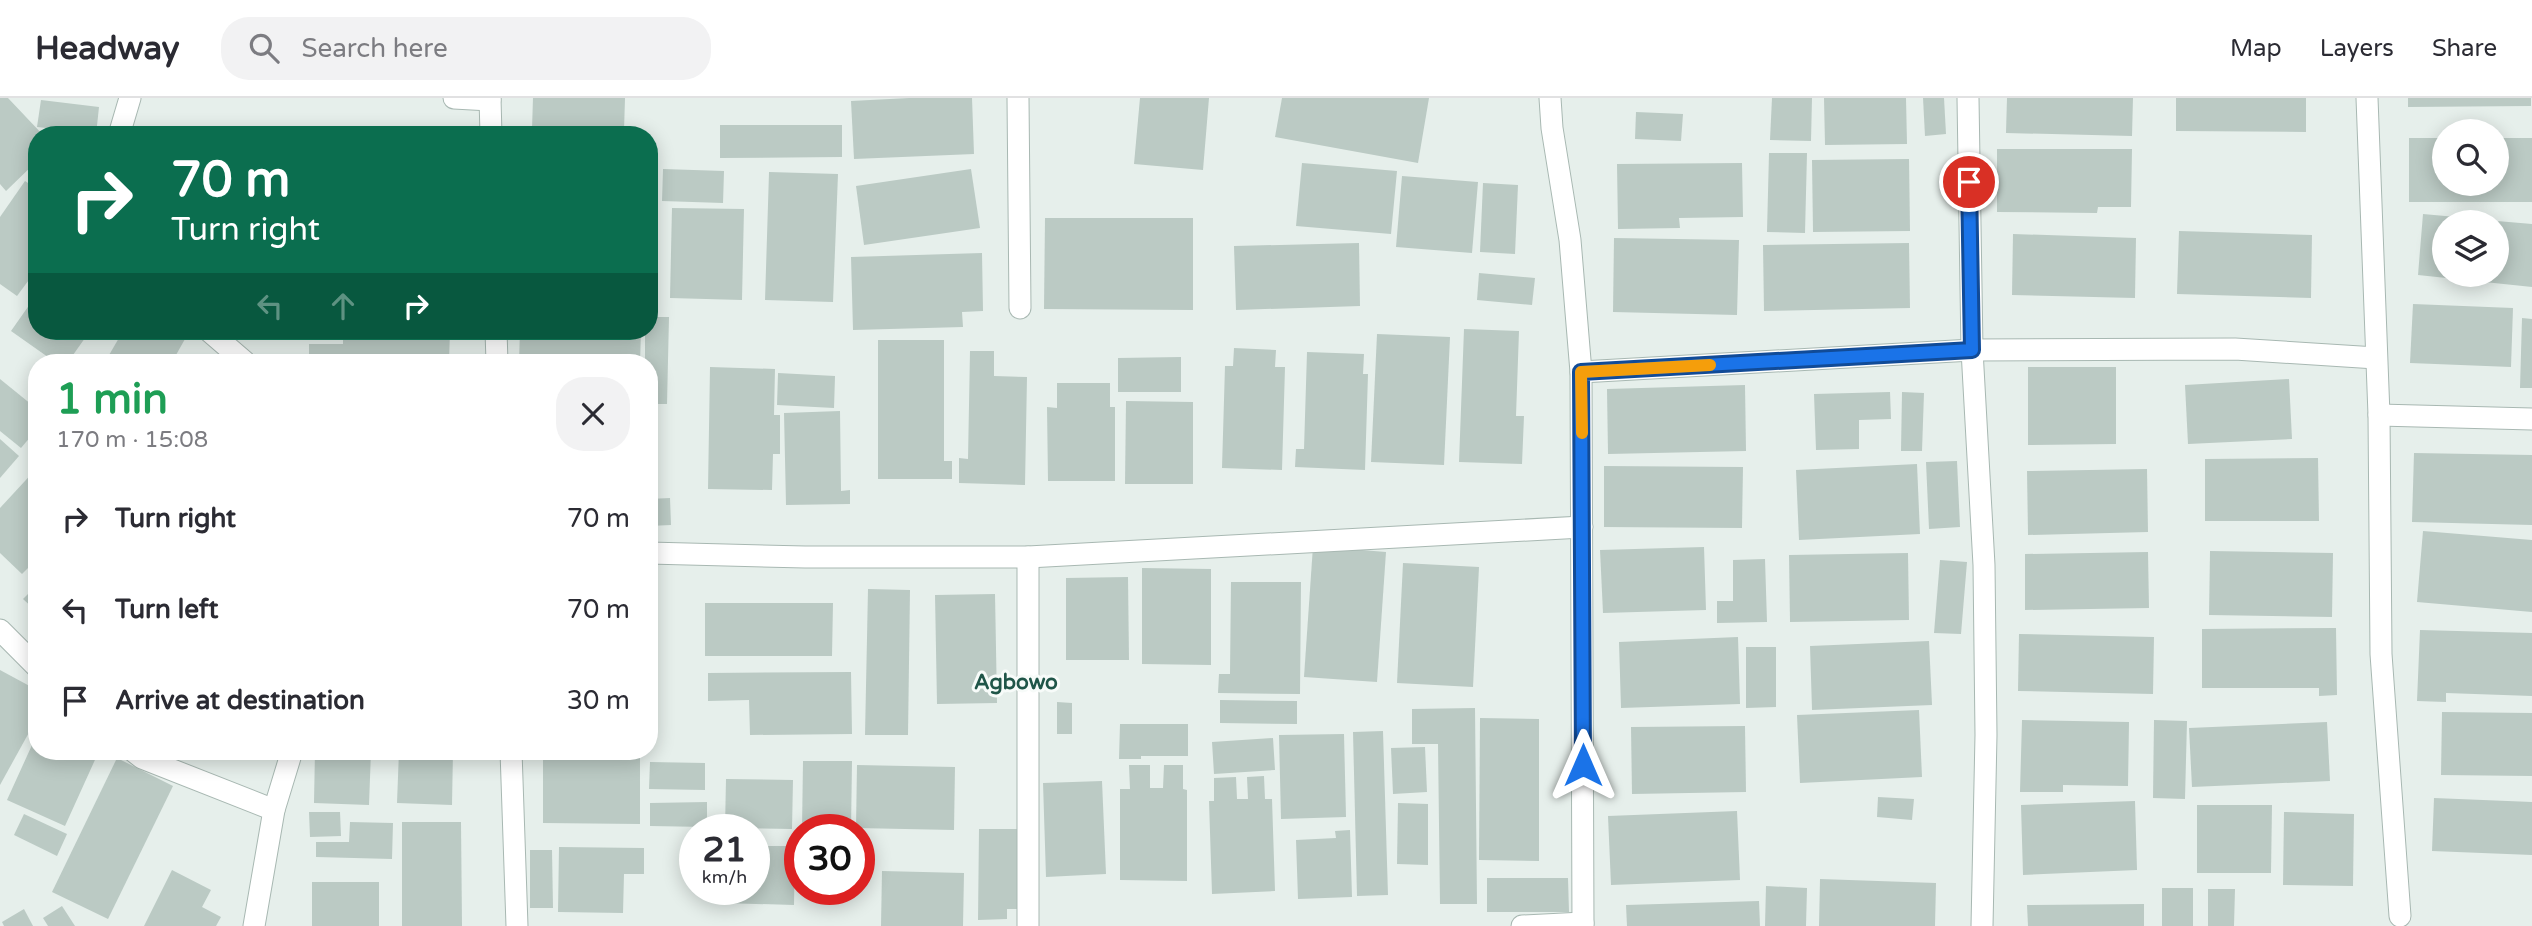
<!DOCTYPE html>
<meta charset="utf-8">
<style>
:root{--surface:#fff;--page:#f2f2f3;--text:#2b2b33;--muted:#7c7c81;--line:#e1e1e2}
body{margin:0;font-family:"Varela Round",sans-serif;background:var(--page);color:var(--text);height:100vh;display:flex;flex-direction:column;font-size:26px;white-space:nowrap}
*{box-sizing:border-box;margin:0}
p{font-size:23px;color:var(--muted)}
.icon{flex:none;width:38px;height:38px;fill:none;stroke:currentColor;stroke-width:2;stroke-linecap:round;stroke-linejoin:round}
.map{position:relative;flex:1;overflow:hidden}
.panel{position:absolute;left:28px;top:256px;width:630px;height:406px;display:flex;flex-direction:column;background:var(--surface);border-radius:28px;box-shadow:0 4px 18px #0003}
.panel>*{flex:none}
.hud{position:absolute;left:28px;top:28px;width:630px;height:214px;border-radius:28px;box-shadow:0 4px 18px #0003;background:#0b6e4f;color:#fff;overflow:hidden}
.controls{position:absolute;left:2432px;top:21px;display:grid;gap:14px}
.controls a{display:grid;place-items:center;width:77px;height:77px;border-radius:50%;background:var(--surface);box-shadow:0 4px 18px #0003;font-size:35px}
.speed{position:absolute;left:679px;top:716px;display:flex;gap:14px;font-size:35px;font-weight:700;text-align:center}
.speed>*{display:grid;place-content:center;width:91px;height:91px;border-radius:50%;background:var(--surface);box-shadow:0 4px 18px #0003;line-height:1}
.speed small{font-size:18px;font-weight:400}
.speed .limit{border:10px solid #d22;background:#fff;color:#111}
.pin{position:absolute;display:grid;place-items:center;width:60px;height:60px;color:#fff;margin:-30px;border:4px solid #fff;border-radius:50%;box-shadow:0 2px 7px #0007}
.me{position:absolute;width:77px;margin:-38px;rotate:0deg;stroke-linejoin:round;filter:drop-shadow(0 0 5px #0008)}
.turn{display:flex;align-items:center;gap:24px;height:147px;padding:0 28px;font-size:32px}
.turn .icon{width:91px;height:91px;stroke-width:2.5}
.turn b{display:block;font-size:49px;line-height:60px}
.lanes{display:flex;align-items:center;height:66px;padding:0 28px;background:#0003;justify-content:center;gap:35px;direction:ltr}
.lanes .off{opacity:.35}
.round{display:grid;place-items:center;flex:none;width:74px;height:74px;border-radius:28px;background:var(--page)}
.summary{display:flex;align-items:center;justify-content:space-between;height:119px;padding:0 28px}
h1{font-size:42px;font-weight:700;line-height:52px;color:#1e9e55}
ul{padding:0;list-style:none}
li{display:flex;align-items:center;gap:21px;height:91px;padding:0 28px}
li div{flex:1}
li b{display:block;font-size:26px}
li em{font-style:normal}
header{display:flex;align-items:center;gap:42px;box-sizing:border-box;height:98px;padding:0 35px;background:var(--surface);border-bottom:2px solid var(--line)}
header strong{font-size:33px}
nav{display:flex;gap:38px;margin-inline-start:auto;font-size:24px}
.search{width:490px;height:63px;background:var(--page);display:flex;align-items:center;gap:18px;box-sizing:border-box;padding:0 24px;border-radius:28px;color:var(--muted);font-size:26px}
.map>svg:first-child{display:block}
.building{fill:#bbcac4}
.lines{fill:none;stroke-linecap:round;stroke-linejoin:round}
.street-casing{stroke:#a8b8b2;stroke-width:23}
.street{stroke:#fff;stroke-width:21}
.route-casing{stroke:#114b97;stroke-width:18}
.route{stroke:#1a73e8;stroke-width:12}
.slow{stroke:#f59e0b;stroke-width:12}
.labels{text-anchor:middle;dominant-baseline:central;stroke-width:6;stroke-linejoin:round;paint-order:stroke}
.neighbourhood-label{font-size:21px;font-weight:bold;fill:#1f5548;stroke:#f7fbf9}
</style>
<header>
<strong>Headway</strong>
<div class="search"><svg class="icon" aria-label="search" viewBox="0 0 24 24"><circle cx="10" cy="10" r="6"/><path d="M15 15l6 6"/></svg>Search here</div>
<nav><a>Map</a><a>Layers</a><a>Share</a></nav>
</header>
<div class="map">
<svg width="2532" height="828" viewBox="0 0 2532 828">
<rect width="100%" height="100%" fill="#e6efeb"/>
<g class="building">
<polygon points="0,0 8,0 43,37 37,37 37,63 6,93 0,86"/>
<polygon points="533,0 625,0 624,32 532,31"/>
<polygon points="909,0 972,0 974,56 854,61 851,3"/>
<polygon points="1140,0 1209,0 1203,72 1134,66"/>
<polygon points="1282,0 1429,0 1418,65 1275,39"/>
<polygon points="1772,0 1812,0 1811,43 1770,42"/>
<polygon points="1824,0 1906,0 1907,46 1825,47"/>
<polygon points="1923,0 1944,0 1946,36 1925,38"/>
<polygon points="2007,0 2133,0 2132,38 2006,35"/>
<polygon points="2176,0 2306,0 2306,34 2176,33"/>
<polygon points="2408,0 2531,0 2531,8 2408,9"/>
<polygon points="41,2 99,9 96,37 56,37 57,31 37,29"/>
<polygon points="1636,14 1683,16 1681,43 1635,41"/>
<polygon points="720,27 842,27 842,59 720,60"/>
<polygon points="2409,40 2445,40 2445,86 2497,86 2497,40 2532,40 2532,104 2409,104"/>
<polygon points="1997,51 2132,51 2131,109 2098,109 2097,115 1997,114"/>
<polygon points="1769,55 1807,55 1805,135 1767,134"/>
<polygon points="1909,61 1910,133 1813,134 1812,62"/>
<polygon points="1302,65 1397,73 1391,136 1296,128"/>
<polygon points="1742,65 1743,119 1679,120 1680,130 1618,131 1617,66"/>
<polygon points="663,71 724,73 723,105 662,103"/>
<polygon points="971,71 980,130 864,147 856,88"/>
<polygon points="769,74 838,76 833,204 765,202"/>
<polygon points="1402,78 1478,84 1472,155 1396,149"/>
<polygon points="25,83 37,91 37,171 17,198 0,186 0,119"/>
<polygon points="1483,85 1518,87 1515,156 1480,154"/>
<polygon points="672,110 744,111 742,202 670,200"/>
<polygon points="2423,116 2489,122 2489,124 2445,124 2445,177 2497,177 2497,123 2532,126 2532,189 2418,177"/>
<polygon points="1045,120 1193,120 1193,212 1044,211"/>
<polygon points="2179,133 2312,137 2311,200 2177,196"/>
<polygon points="2013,136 2136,140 2135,200 2012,197"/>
<polygon points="1614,140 1739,142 1737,217 1613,214"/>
<polygon points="1359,145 1360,208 1236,212 1234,148"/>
<polygon points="1909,145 1910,210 1764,213 1763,147"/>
<polygon points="982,155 983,213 962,214 963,229 853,232 851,159"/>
<polygon points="1479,175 1535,180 1532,207 1477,202"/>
<polygon points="37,196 37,233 90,233 68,264 55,264 11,233"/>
<polygon points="2413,206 2513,210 2511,269 2410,265"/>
<polygon points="649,219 669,219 667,306 649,306 649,264 645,264 645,233 649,233"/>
<polygon points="2522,220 2532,221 2532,290 2520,290"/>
<polygon points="1464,231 1519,233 1516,318 1524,318 1522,366 1459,364"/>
<polygon points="123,233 187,233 189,234 172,264 105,264"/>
<polygon points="343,233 450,233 449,264 309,264 309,246 343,246"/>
<polygon points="520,233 641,233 640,264 519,264"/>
<polygon points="1377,236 1450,239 1444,367 1371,364"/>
<polygon points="878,242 944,242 944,363 952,363 952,381 878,381"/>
<polygon points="1234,250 1276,252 1275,269 1285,269 1282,372 1222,370 1225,268 1233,268"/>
<polygon points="970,253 994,253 994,278 1027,279 1025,387 959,385 959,360 968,361"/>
<polygon points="1307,254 1364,256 1363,276 1368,276 1365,372 1295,369 1296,351 1304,351"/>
<polygon points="213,257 222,264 208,264"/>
<polygon points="1181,259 1181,294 1118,294 1118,260"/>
<polygon points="710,269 775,271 774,317 780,317 780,356 773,356 772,392 708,391"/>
<polygon points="2028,269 2116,269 2116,346 2028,347"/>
<polygon points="778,275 835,278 834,310 777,307"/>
<polygon points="0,281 37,311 37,331 21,350 0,333"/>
<polygon points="2289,281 2292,341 2188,346 2185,287"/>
<polygon points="1057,285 1110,285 1110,309 1115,309 1115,383 1048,383 1047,309 1057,310"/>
<polygon points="1745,287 1746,353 1608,356 1607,291"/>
<polygon points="1890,294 1891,321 1859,322 1859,351 1816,352 1814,296"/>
<polygon points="1902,294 1924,295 1922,353 1901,353"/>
<polygon points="1126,303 1193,304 1193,386 1125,386"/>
<polygon points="840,313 841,393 850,392 850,406 786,407 784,315"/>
<polygon points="0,341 19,358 0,380"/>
<polygon points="2414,355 2532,357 2532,427 2412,424"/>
<polygon points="2318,360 2319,423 2205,423 2205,361"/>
<polygon points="1957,363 1960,429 1929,431 1926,364"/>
<polygon points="1917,366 1920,436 1799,442 1796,372"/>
<polygon points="1604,368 1743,369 1742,430 1604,429"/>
<polygon points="37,370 37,461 22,476 0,455 0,410"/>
<polygon points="2147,371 2148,434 2028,437 2027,373"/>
<polygon points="670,400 671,427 649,428 649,401"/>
<polygon points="2423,433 2532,442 2532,514 2417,504"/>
<polygon points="1313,448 1386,454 1377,584 1304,579"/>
<polygon points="1704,449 1706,512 1603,515 1600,452"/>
<polygon points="2210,453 2333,455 2332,519 2209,517"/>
<polygon points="2148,454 2149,510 2025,512 2025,456"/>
<polygon points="1908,455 1909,522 1790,524 1789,457"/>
<polygon points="1765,461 1767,524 1717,525 1717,503 1733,503 1733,462"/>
<polygon points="1940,462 1967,464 1961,536 1934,535"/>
<polygon points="1403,465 1479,469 1473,589 1397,585"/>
<polygon points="1142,470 1211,471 1211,567 1142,566"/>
<polygon points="1128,479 1129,562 1066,562 1066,480"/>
<polygon points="1231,484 1301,484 1300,596 1218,595 1219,576 1230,576"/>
<polygon points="37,487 37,514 23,501"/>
<polygon points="868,491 910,492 908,637 865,637"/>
<polygon points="995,496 997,605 937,606 935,497"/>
<polygon points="705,505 833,505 832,558 705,558"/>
<polygon points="2336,530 2337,597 2319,598 2319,590 2202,590 2202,531"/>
<polygon points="2420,532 2532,535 2532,598 2446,595 2446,604 2417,603"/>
<polygon points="2019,536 2154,539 2153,596 2018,593"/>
<polygon points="1738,539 1740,606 1621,610 1619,544"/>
<polygon points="1929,543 1932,607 1812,612 1810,548"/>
<polygon points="1746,549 1776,549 1776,609 1746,610"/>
<polygon points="0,572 37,592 37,620 0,687"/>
<polygon points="851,574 852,636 750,637 749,602 708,603 708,575"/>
<polygon points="1220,602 1297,603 1297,626 1220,625"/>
<polygon points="1057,604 1072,605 1072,636 1057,636"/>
<polygon points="1475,610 1477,806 1440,806 1438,646 1412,646 1412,611"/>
<polygon points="1919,612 1922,679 1800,685 1797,617"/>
<polygon points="2442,614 2532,615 2532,678 2441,677"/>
<polygon points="1480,620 1539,621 1539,763 1479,762"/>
<polygon points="2022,622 2129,624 2128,688 2063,687 2063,694 2020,694"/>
<polygon points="2154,622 2187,623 2185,701 2153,700"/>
<polygon points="2327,624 2330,683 2192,689 2189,630"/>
<polygon points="1120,626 1188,626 1188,658 1141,658 1141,661 1119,661"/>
<polygon points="1745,628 1746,694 1632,696 1631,629"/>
<polygon points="1383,633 1388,797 1357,798 1353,634"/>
<polygon points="37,636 37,653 99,653 65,728 7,702"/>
<polygon points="1344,636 1346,719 1281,721 1279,637"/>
<polygon points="1273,640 1275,672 1214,676 1212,644"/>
<polygon points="1425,649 1427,694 1393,696 1391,650"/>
<polygon points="240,653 259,653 254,662"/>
<polygon points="315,653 371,653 369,707 314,705"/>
<polygon points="399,653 453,653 452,707 397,705"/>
<polygon points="543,657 640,658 640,726 543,725"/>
<polygon points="117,660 173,688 108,821 52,794"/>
<polygon points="803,663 852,663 851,732 802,732"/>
<polygon points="650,664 705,665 705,692 649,691"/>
<polygon points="857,667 955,669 954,732 856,730"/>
<polygon points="1129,667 1150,667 1150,690 1163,690 1164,667 1183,667 1183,691 1187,692 1187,783 1120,782 1120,691 1130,691"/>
<polygon points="1264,678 1265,701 1272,701 1275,793 1212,796 1209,703 1214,703 1214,680 1236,679 1237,701 1248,701 1247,679"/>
<polygon points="726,681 793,682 792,731 725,730"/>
<polygon points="1102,683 1106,776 1046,779 1043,685"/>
<polygon points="1878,699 1914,701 1912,722 1877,719"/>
<polygon points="2434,700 2532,704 2532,757 2432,753"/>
<polygon points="2135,703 2137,772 2023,777 2021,707"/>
<polygon points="707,704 707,729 650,728 650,705"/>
<polygon points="1398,705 1428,706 1428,767 1397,766"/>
<polygon points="2197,707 2272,707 2271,775 2197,775"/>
<polygon points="1737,713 1740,782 1611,787 1608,718"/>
<polygon points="309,714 340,714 341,738 310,739"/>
<polygon points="2284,714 2354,716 2353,788 2283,787"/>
<polygon points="24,716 67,736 57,758 14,737"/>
<polygon points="350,724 393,725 392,761 316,759 316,744 349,744"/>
<polygon points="402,724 461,724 462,828 402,828"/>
<polygon points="979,731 1021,731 1021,811 1007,811 1007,821 978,822"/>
<polygon points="1350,732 1352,799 1298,801 1296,742 1336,740 1335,733"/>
<polygon points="754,748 795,748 794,807 722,805 722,791 754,791"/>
<polygon points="559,749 644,750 644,776 624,776 623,815 558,814"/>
<polygon points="530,752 552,752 553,810 530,810"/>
<polygon points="172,772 211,792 202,809 221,819 216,828 144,828"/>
<polygon points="882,773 964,775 963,828 881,828"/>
<polygon points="1487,780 1568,780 1569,814 1487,814"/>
<polygon points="1820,781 1936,785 1935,828 1819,828"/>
<rect x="312" y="784" width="67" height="44"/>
<polygon points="1766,788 1807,790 1806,828 1765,828"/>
<rect x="2162" y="790" width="31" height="38"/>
<polygon points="2208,791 2235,791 2234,828 2208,828"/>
<polygon points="1759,803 1760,828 1627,828 1626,807"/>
<polygon points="2144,806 2144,828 2028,828 2027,807"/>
<polygon points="62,808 75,828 48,828 43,820"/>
<polygon points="24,811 33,828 4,828 2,824"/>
</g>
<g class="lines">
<g class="street-casing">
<g id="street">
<polyline points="454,0 490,2"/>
<polyline points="490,0 491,37"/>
<polyline points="1018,0 1020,210"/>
<polyline points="1550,0 1552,30 1570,142 1581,274 1583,828"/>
<polyline points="1968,0 1972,252 1984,467 1986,637 1982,828"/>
<polyline points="2367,0 2379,317 2381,556 2400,818"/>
<polyline points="119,37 130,0"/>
<polyline points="209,233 245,264"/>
<polyline points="496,233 497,264"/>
<polyline points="1581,274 1972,252 2235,251 2376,260"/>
<polyline points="2379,317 2532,321"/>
<polyline points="649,455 805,459 1028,459 1582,429"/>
<polyline points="1028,459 1028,828"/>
<polyline points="0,532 37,569"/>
<polyline points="133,653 142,660 274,712"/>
<polyline points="511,653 517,828"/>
<polyline points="254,828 274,712 292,653"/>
<polyline points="1522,828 1583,825"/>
</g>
</g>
<use href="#street" class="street"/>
</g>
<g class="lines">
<g class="route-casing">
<polyline id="route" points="1583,667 1581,274 1972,252 1969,84"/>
</g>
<use href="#route" class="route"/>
<polyline class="slow" points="1582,335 1581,274 1710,267"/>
</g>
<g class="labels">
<g class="neighbourhood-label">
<text x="1016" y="584">Agbowo</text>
</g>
</g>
</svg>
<div class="controls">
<a><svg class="icon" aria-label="search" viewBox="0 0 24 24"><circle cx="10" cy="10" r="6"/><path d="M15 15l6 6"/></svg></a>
<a><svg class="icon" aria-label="layers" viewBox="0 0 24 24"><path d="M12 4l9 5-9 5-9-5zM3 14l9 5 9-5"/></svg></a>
</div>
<div class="speed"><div>21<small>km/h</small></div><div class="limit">30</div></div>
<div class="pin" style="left:1969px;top:84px;background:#d93025"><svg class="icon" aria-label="arrive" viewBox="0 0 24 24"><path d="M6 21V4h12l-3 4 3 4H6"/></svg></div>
<svg class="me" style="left:1583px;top:667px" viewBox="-20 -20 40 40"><path d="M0-17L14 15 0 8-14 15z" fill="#1a73e8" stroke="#fff" stroke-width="4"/></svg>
<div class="hud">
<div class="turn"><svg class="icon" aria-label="right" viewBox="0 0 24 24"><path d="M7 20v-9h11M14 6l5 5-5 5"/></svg><div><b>70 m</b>Turn right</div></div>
<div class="lanes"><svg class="icon off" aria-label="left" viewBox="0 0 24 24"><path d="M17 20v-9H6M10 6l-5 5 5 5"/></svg><svg class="icon off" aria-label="ahead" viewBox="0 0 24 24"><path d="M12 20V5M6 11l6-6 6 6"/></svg><svg class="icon" aria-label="right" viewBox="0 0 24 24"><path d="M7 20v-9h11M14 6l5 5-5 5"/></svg></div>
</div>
<section class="panel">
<div class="summary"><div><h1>1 min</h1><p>170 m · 15:08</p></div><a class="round"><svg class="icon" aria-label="close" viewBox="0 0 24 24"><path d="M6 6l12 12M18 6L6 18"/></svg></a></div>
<ul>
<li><svg class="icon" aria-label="right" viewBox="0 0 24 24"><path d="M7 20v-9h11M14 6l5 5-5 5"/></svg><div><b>Turn right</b></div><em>70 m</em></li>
<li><svg class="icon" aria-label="left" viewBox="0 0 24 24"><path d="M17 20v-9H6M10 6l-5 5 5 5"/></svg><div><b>Turn left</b></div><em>70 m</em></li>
<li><svg class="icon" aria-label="arrive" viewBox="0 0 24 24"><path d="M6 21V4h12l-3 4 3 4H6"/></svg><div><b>Arrive at destination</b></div><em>30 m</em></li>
</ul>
</section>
</div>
